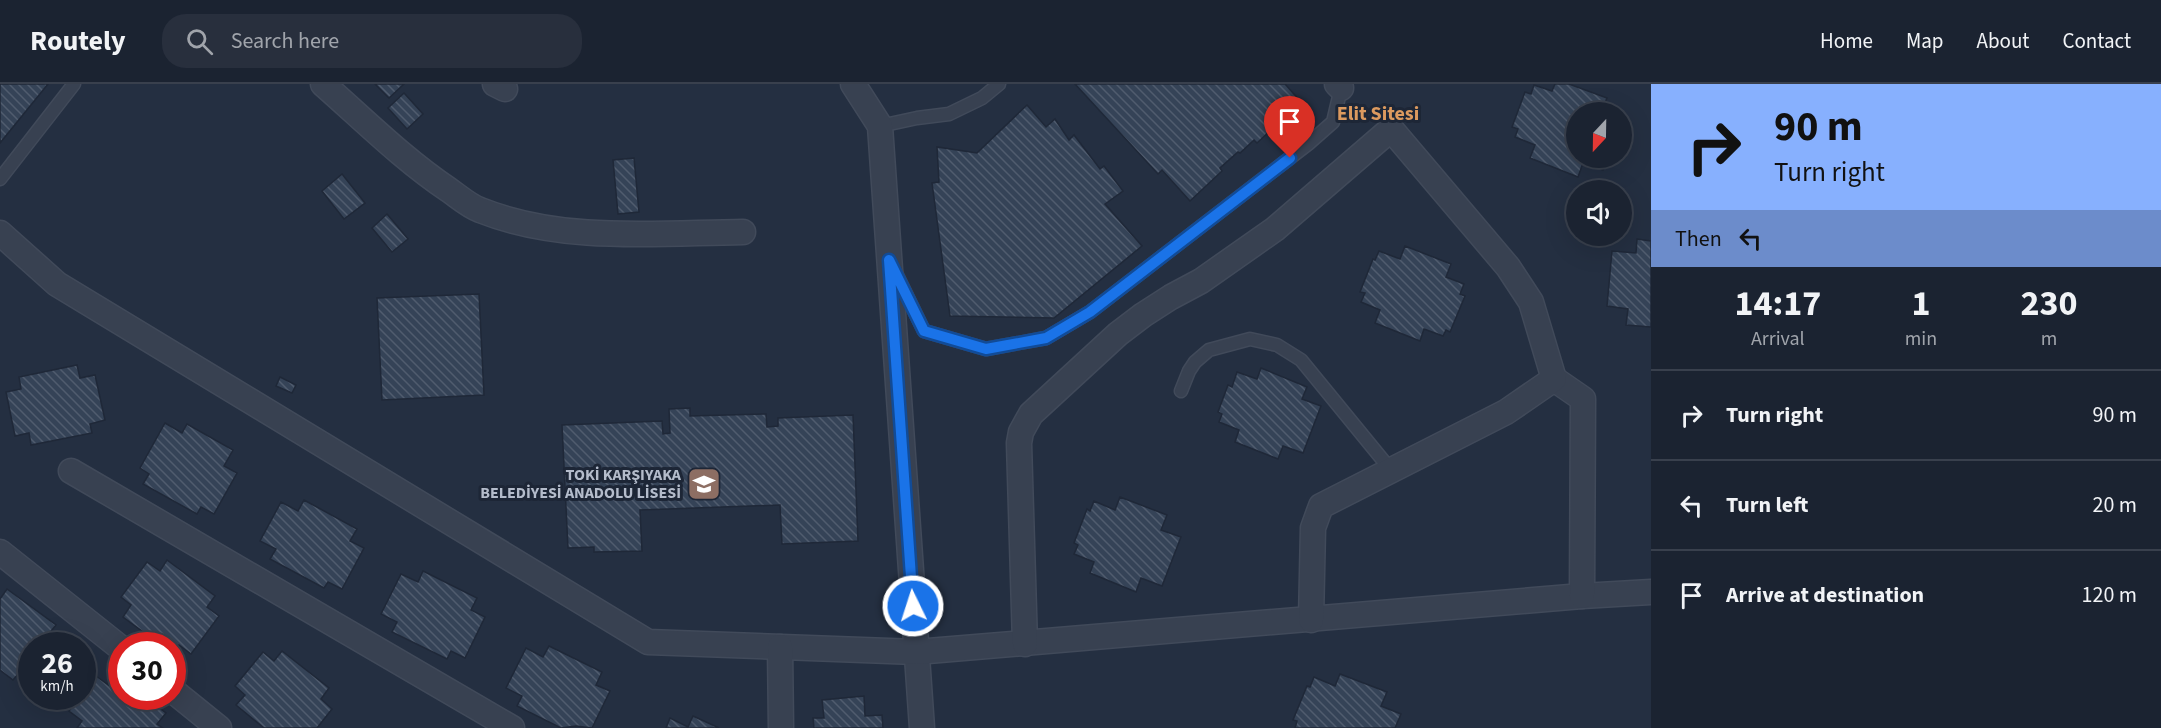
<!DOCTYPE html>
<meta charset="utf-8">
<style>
:root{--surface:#1b2331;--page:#282f3d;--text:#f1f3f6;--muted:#a0a4ab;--line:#39404d}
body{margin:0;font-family:"Source Sans 3",sans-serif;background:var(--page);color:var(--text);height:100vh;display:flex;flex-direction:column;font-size:22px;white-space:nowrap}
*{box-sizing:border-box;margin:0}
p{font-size:20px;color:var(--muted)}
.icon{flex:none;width:33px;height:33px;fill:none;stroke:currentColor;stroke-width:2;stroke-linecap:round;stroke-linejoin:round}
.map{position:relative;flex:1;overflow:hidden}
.side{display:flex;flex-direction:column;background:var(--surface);width:510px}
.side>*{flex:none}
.hud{background:#87b0fe;color:#111;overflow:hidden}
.needle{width:39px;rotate:202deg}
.controls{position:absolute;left:1566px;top:18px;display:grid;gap:12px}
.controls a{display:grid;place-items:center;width:66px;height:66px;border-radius:50%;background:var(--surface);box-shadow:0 6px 24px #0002,0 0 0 2px var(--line);font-size:30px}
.speed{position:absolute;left:18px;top:548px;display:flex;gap:12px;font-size:30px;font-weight:700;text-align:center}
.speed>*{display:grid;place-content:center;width:78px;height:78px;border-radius:50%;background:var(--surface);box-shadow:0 6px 24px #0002,0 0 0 2px var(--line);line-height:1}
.speed small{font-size:15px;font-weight:400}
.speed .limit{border:9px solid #d22;background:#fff;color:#111}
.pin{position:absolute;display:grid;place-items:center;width:51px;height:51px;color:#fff;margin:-62px -26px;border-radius:50% 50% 50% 0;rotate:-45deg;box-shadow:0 0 6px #0007}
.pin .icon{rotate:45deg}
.me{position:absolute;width:66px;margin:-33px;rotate:356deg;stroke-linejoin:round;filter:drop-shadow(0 0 4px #0008)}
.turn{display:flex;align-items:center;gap:21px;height:126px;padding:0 24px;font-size:27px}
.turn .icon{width:78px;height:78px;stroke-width:2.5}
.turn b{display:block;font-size:42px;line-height:51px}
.then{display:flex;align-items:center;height:57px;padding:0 24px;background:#0003;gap:12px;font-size:22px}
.eta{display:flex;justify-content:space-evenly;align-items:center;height:102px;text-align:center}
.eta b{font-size:36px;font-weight:700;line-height:42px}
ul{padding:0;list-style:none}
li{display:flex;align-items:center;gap:18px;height:90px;padding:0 24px;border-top:2px solid var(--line)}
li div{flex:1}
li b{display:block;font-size:22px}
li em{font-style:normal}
header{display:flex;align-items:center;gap:36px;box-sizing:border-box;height:84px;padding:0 30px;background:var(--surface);border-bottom:2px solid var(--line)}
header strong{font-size:28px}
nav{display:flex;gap:33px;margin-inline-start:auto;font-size:21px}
.search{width:420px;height:54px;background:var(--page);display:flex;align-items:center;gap:15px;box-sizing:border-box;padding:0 21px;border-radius:24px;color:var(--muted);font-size:22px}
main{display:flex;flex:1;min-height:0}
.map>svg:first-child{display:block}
.building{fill:url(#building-back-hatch);stroke:#1f2838;stroke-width:1.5}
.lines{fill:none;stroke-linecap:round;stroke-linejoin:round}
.lane-casing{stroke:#414a5a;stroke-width:15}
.street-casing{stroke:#414a5a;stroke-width:27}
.lane{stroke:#384151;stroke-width:12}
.street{stroke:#384151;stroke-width:24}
.route-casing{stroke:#114b97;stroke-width:15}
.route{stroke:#1a73e8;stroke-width:10}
.labels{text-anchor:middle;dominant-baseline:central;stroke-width:6;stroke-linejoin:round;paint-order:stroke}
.poi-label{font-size:16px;font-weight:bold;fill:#b4bccb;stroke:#1d2636;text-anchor:end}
.quarter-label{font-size:20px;font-weight:bold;fill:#dc9a5f;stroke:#1d2636}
</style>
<header>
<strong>Routely</strong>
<div class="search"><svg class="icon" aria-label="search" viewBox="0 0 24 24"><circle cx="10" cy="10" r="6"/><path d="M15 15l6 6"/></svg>Search here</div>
<nav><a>Home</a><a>Map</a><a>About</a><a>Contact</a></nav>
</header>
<main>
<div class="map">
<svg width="1651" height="644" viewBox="0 0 1651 644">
<defs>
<pattern id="building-back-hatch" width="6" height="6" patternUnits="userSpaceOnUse" patternTransform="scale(1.5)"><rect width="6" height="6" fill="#354357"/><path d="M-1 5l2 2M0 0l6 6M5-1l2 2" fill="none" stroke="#505c6e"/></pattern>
</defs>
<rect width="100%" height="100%" fill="#242f41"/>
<g class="building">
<polygon points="0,0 48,0 0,59"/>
<polygon points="375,0 404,0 389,14"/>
<polygon points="1075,0 1285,0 1301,18 1257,59 1254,56 1240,69 1238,68 1220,84 1222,87 1190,117 1162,86 1158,90"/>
<polygon points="1555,0 1569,0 1607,14 1602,26 1608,28 1576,28 1576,74 1612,74 1610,80 1606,78 1603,86 1583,79 1578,93 1530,74 1535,61 1515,53 1518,45 1512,43 1525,8 1531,10 1534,1 1552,7"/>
<polygon points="404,9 423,30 407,45 388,24"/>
<polygon points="1027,21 1046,43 1055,35 1069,56 1074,51 1100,85 1104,82 1123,107 1105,120 1142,162 1054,234 950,232 932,99 939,98 937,63 977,69"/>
<polygon points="634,74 639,128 618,130 613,76"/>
<polygon points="342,90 365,119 344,135 322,107"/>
<polygon points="387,130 408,155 392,168 372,144"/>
<polygon points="1637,155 1651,157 1651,243 1626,241 1628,225 1607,222 1612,167 1636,169"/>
<polygon points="1405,162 1451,180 1446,193 1464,200 1460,210 1465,212 1450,248 1446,246 1443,252 1424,245 1420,257 1375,239 1380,226 1361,218 1365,209 1360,208 1373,175 1375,176 1379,167 1400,175"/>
<polygon points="479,210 484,311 382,316 377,214"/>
<polygon points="77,281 80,294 95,291 105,336 90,340 92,349 31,361 29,349 15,352 6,308 21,305 19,293"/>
<polygon points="1261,284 1307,303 1302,315 1321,322 1303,369 1283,362 1278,375 1235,358 1239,346 1219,338 1222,330 1218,328 1228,301 1232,303 1237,288 1257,295"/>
<polygon points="280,293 296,301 292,309 276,302"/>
<polygon points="690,324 690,332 766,330 767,343 778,342 778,334 853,331 858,457 782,460 780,421 640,426 642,467 594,468 594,463 568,464 562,341 662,337 663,350 670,349 669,325"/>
<polygon points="165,339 182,349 187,340 233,366 224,382 237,389 214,430 201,423 197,430 143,400 149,390 140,384"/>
<polygon points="1120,413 1167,431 1161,446 1181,453 1162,502 1141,494 1136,508 1090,489 1094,478 1074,470 1078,461 1074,459 1087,425 1090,427 1094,417 1115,426"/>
<polygon points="304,416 357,445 350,457 364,464 342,505 328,498 324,504 270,475 276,465 260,457 281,418 298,427"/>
<polygon points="167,476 215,512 207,523 219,532 191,570 179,561 173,569 172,561 161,561 123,533 131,521 121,513 147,478 160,487"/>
<polygon points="423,487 477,514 471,526 485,533 465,574 451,567 447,575 392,548 397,538 381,530 401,490 418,498"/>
<polygon points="7,505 56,541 47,552 59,561 32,561 31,598 19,589 13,596 0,586 0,515"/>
<polygon points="549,562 602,588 596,601 610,607 592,644 576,642 561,644 517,622 522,612 506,604 526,564 543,573"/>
<polygon points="282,567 329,604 321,615 332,625 317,644 264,644 236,621 245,611 235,602 263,568 274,577"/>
<polygon points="1340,590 1387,608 1381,622 1401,630 1395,644 1295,644 1297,637 1293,636 1307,602 1310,603 1314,593 1335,602"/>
<polygon points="96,592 111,603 118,593 122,596 122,612 143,612 166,629 157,640 163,644 77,644 82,637 69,627"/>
<polygon points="864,612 865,632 882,631 883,644 814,644 813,634 824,634 822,616"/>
<polygon points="693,632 719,644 666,644 670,634 688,643"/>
</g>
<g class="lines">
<g class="lane-casing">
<g id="lane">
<polyline points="880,42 917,34 949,30 982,14 999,0"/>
<polyline points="0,95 74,0"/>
<polyline points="896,189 924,247 986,265 1046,254 1090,228 1308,60 1333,38 1341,4 1344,1"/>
<polyline points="1181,307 1189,287 1195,278 1209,266 1250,255 1277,261 1301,276 1391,386"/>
</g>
</g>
<g class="street-casing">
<g id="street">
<path d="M323 0C364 36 404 76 449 106 459 113 469 122 480 126 563 159 656 149 743 148"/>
<polyline points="495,0 505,5"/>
<polyline points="853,0 880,42 922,644"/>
<polyline points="1337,0 1341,4"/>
<polyline points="0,149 57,200 648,558 916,568 1582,512 1651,508"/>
<polyline points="1554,295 1583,315 1582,512"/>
<polyline points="71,387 512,644"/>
<polyline points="0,468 122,565"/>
<polyline points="1025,560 1019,359 1021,348 1031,330 1118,250 1143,231 1171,213 1201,197 1275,145 1391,45 1508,183 1531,218 1554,295 1506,328 1321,422 1313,444 1311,536"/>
<polyline points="780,563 781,644"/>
<polyline points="172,606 219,644"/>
</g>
</g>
<use href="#lane" class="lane"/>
<use href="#street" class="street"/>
</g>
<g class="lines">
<g class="route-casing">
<polyline id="route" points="913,522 889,176 924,247 986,265 1046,254 1090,228 1290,74"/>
</g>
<use href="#route" class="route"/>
</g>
<defs>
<g id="school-square" transform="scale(1.725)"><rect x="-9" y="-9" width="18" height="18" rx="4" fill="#8d6e63" stroke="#1d2636"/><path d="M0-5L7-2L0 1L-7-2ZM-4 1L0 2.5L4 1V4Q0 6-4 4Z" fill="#fff"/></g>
</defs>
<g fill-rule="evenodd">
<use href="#school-square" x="704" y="400"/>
</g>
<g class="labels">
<g class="poi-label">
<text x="681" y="391">TOKİ KARŞIYAKA<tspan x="681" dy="18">BELEDİYESİ ANADOLU LİSESİ</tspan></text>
</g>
<g class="quarter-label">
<text x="1378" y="30">Elit Sitesi</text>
</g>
</g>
</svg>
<div class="controls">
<a><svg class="needle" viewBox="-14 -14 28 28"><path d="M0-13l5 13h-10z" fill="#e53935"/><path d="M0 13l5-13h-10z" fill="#a0a4ab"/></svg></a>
<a><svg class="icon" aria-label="sound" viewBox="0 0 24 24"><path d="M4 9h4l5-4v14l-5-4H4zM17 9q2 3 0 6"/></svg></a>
</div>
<div class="speed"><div>26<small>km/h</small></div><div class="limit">30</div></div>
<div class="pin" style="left:1290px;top:74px;background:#d93025"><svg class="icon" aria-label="arrive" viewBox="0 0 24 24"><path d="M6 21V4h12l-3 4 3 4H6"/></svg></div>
<svg class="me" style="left:913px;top:522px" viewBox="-20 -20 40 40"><circle r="17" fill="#1a73e8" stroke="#fff" stroke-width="3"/><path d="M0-11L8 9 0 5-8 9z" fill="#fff"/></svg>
</div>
<section class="side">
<div class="hud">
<div class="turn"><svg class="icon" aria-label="right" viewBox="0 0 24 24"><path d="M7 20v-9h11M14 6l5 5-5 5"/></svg><div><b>90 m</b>Turn right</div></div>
<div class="then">Then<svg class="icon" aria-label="left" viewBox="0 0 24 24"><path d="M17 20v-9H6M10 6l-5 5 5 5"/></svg></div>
</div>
<div class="eta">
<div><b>14:17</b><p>Arrival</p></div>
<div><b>1</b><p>min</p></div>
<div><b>230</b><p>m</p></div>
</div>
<ul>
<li><svg class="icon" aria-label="right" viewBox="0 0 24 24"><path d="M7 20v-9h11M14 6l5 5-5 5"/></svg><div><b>Turn right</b></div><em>90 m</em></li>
<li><svg class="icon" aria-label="left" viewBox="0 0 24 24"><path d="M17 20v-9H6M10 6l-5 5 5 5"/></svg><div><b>Turn left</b></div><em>20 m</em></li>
<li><svg class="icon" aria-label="arrive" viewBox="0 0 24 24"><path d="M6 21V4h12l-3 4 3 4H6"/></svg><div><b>Arrive at destination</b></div><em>120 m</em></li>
</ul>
</section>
</main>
